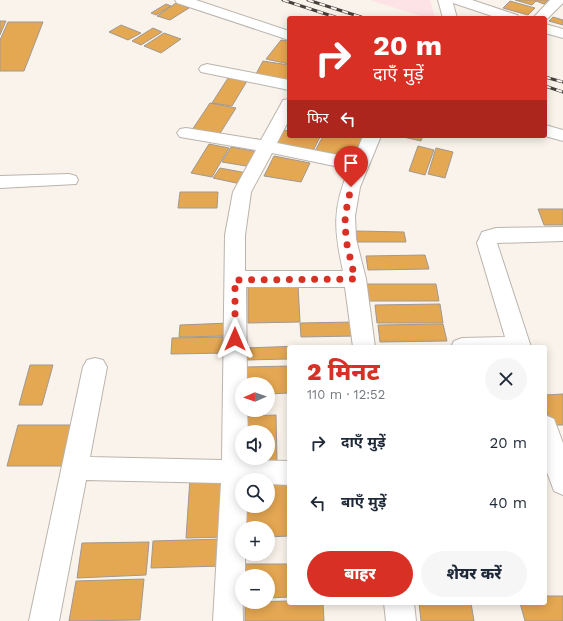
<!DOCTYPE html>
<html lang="hi">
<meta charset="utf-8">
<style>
:root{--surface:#fff;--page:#f6f6f7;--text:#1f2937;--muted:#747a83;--accent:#d93025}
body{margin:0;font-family:"Work Sans","Noto Sans Devanagari",sans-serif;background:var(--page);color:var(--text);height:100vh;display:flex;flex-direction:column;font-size:15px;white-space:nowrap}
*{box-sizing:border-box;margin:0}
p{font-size:13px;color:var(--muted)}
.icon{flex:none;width:22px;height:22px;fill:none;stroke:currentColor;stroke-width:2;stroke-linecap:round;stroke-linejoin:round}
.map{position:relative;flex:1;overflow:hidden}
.sheet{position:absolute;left:287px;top:345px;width:260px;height:260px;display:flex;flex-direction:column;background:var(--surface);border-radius:4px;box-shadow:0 2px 10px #0003}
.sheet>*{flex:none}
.banner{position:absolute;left:287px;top:16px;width:260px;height:122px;border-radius:4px;box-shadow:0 2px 10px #0003;background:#d93025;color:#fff;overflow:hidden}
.needle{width:26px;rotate:268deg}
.tools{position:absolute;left:235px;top:377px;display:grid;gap:8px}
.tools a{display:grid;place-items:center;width:40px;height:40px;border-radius:50%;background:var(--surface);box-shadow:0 2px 10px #0003;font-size:20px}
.pin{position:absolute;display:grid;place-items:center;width:34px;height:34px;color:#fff;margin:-41px -17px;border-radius:50% 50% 50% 0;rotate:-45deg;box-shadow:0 0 4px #0007}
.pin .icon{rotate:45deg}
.me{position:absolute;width:44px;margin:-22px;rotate:0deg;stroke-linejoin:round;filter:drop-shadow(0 0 3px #0008)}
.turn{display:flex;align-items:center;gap:14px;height:84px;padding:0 20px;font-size:18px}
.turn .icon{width:52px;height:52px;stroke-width:2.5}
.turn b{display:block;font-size:28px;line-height:34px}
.then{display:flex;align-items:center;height:38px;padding:0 20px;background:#0003;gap:8px;font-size:15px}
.round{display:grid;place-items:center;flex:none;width:42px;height:42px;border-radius:21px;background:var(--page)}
.overview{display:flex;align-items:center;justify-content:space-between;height:68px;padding:0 20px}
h1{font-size:24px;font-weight:800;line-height:30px;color:var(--accent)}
.action{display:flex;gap:8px;margin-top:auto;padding:8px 20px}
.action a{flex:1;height:46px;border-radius:24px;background:var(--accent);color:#fff;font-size:16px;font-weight:800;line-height:46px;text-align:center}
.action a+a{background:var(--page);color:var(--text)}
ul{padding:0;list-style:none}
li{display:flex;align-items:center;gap:12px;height:60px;padding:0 20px}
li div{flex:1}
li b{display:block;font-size:15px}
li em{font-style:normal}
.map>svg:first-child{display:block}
.education{fill:#fde2e6}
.building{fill:#e4a752;stroke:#9f9992}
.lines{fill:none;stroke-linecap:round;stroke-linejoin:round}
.minor-casing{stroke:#bbb4ad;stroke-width:2}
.tertiary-casing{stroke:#bbb4ad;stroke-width:2}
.minor{fill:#fff;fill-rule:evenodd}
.tertiary{fill:#fff;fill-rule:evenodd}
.rail-casing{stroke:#45413e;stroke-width:3}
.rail{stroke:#faf3eb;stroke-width:2;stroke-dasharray:6;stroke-linecap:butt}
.route{stroke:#d93025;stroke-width:7;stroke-dasharray:0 12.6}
</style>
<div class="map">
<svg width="563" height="621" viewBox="0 0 563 621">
<rect width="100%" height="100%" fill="#faf3eb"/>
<polygon class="education" points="370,0 430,0 435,18 427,18"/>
<g class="building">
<polygon points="515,0 548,0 544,4 536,1 532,5"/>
<polygon points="510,1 535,8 528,15 503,8"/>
<polygon points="176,3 189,8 170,20 157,16"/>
<polygon points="166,4 171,6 156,15 151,13"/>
<polygon points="553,17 563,20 563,25 549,21"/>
<polygon points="0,21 6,21 0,35"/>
<polygon points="8,22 43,22 24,71 0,71 0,40"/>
<polygon points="121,25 141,33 128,40 109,32"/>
<polygon points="153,28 162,32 141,45 132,41"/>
<polygon points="164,33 181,39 161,53 144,46"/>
<polygon points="281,40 289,41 289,64 266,59"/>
<polygon points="263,61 289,65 289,80 256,74"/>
<polygon points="228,78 247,81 232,106 212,103"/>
<polygon points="210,103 236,108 219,135 192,130"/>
<polygon points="284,130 289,131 289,136 320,137 312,153 275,145"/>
<polygon points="323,136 368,136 357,161 314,153"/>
<polygon points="399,136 423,136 421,141"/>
<polygon points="209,144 229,148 212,177 191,173"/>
<polygon points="418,146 434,150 425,175 409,171"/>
<polygon points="231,147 259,152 252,167 222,162"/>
<polygon points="436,148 453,152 445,178 428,174"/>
<polygon points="274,156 310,163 301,182 264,176"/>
<polygon points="220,168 247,173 241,184 213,178"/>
<polygon points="180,192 218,192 217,208 178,208"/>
<polygon points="538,209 563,209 563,225 544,225"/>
<polygon points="356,231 404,232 406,242 357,242"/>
<polygon points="425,255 429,269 368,270 366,256"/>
<polygon points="367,284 436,284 439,301 369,301"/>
<polygon points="298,285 300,322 248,323 248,286"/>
<polygon points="440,304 443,323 377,323 375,305"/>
<polygon points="354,322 356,336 301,337 300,323"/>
<polygon points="229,323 228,336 179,337 180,325"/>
<polygon points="443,324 447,341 380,342 378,325"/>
<polygon points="229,337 228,353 171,354 172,338"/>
<polygon points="299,346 289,347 289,359 246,360 246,348"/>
<polygon points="30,365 53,365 42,405 19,405"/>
<polygon points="289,366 289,393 268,394 268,384 246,384 246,367"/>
<polygon points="563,394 563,425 551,425 545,406 545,395"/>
<polygon points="276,415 277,461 242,462 242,450 242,458 268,458 268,432 242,432 243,416"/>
<polygon points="18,425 79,425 70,466 7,466"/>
<polygon points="228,477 226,537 186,538 190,478"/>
<polygon points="268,480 289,480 289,536 268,537 268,528 242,528 242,538 240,538 241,481 242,506 268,506"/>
<polygon points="223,539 222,566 151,568 153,541"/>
<polygon points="149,542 146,575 77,578 82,543"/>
<polygon points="245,564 289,564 289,597 268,598 268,576 245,576"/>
<polygon points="144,579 140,620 69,621 76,581"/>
<polygon points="545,596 563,596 563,621 525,621 520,603 545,603"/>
<polygon points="289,601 289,603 323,603 324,621 245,621 245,602"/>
<polygon points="419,603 471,603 474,621 421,621"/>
</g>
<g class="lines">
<g class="minor-casing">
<g id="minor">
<polygon points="175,0 196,0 289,31 289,40 177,3"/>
<polygon points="451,0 472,0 517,15 519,18 498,18 453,3"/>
<polygon points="550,0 563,0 563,3 545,21 545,18 533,18"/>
<polygon points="545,24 563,29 563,38 545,33"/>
<polygon points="207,64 289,80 289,90 201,72 199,69 201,66"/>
<path d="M289 99V120L277 143 354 158 363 136H381L360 187 355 216 356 239 366 279 375 347H353L345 287H246L247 384H242V410H247L248 432H242V458H248V460L289 461V485L268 484V480H242V506H247L246 528H242V554H245V576H242L243 621H213L221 483 86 480 59 621H29L83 367 87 360 95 358 103 360 107 367 90 457 222 460 225 235 233 192 256 150 186 138 180 137 177 133 180 129 186 128 261 140 281 104 283 100ZM272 153 349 169C332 209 334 230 343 271H245V235L251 192Z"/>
<polygon points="69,174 76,176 78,180 76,184 0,188 0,176"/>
<polygon points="563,227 563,241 497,243 531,347 451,347 454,341 462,338 505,337 477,243 482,232 496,228"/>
<polygon points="545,415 554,419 563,443 563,495 554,491 545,467"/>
<polygon points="384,603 414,603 416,621 386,621"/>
</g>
</g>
<g class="tertiary-casing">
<g id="tertiary">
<polygon points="438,0 452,0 457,18 443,18"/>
<polygon points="545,125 563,130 563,141 545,136"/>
</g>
</g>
<use href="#minor" class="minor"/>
<use href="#tertiary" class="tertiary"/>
<g class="rail-casing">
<g id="rail">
<polyline points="283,0 338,18"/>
<polyline points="308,0 364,18"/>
<polyline points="545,77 563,82"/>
<polyline points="545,86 563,92"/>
</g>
</g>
<use href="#rail" class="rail"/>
</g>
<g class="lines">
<polyline class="route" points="235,339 235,280 355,279 346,240 345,216 351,187"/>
</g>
</svg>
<div class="tools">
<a><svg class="needle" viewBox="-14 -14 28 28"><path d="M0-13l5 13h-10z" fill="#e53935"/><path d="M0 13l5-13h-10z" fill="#747a83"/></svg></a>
<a><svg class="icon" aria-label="sound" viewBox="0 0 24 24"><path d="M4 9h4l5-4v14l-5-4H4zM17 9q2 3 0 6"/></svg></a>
<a><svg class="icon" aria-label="search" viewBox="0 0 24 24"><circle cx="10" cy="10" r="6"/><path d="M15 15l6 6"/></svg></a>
<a>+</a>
<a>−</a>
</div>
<div class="pin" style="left:351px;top:187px;background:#d93025"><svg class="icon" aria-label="arrive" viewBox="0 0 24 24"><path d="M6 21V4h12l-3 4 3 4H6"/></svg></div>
<svg class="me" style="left:235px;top:339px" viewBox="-20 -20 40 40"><path d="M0-17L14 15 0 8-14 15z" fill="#d93025" stroke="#fff" stroke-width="4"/></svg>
<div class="banner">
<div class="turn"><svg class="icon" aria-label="right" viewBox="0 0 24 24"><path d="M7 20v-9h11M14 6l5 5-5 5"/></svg><div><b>20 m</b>दाएँ मुड़ें</div></div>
<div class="then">फिर<svg class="icon" aria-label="left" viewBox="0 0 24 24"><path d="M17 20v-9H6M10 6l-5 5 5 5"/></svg></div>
</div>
<section class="sheet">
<div class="overview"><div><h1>2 मिनट</h1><p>110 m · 12:52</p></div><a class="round"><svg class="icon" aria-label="close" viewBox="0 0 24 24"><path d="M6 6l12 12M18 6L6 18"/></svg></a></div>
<ul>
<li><svg class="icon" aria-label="right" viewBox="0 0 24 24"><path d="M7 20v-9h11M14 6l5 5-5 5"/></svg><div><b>दाएँ मुड़ें</b></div><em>20 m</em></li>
<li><svg class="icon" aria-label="left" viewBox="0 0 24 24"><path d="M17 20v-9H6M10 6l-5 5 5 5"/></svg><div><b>बाएँ मुड़ें</b></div><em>40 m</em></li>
</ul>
<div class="action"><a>बाहर</a><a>शेयर करें</a></div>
</section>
</div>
